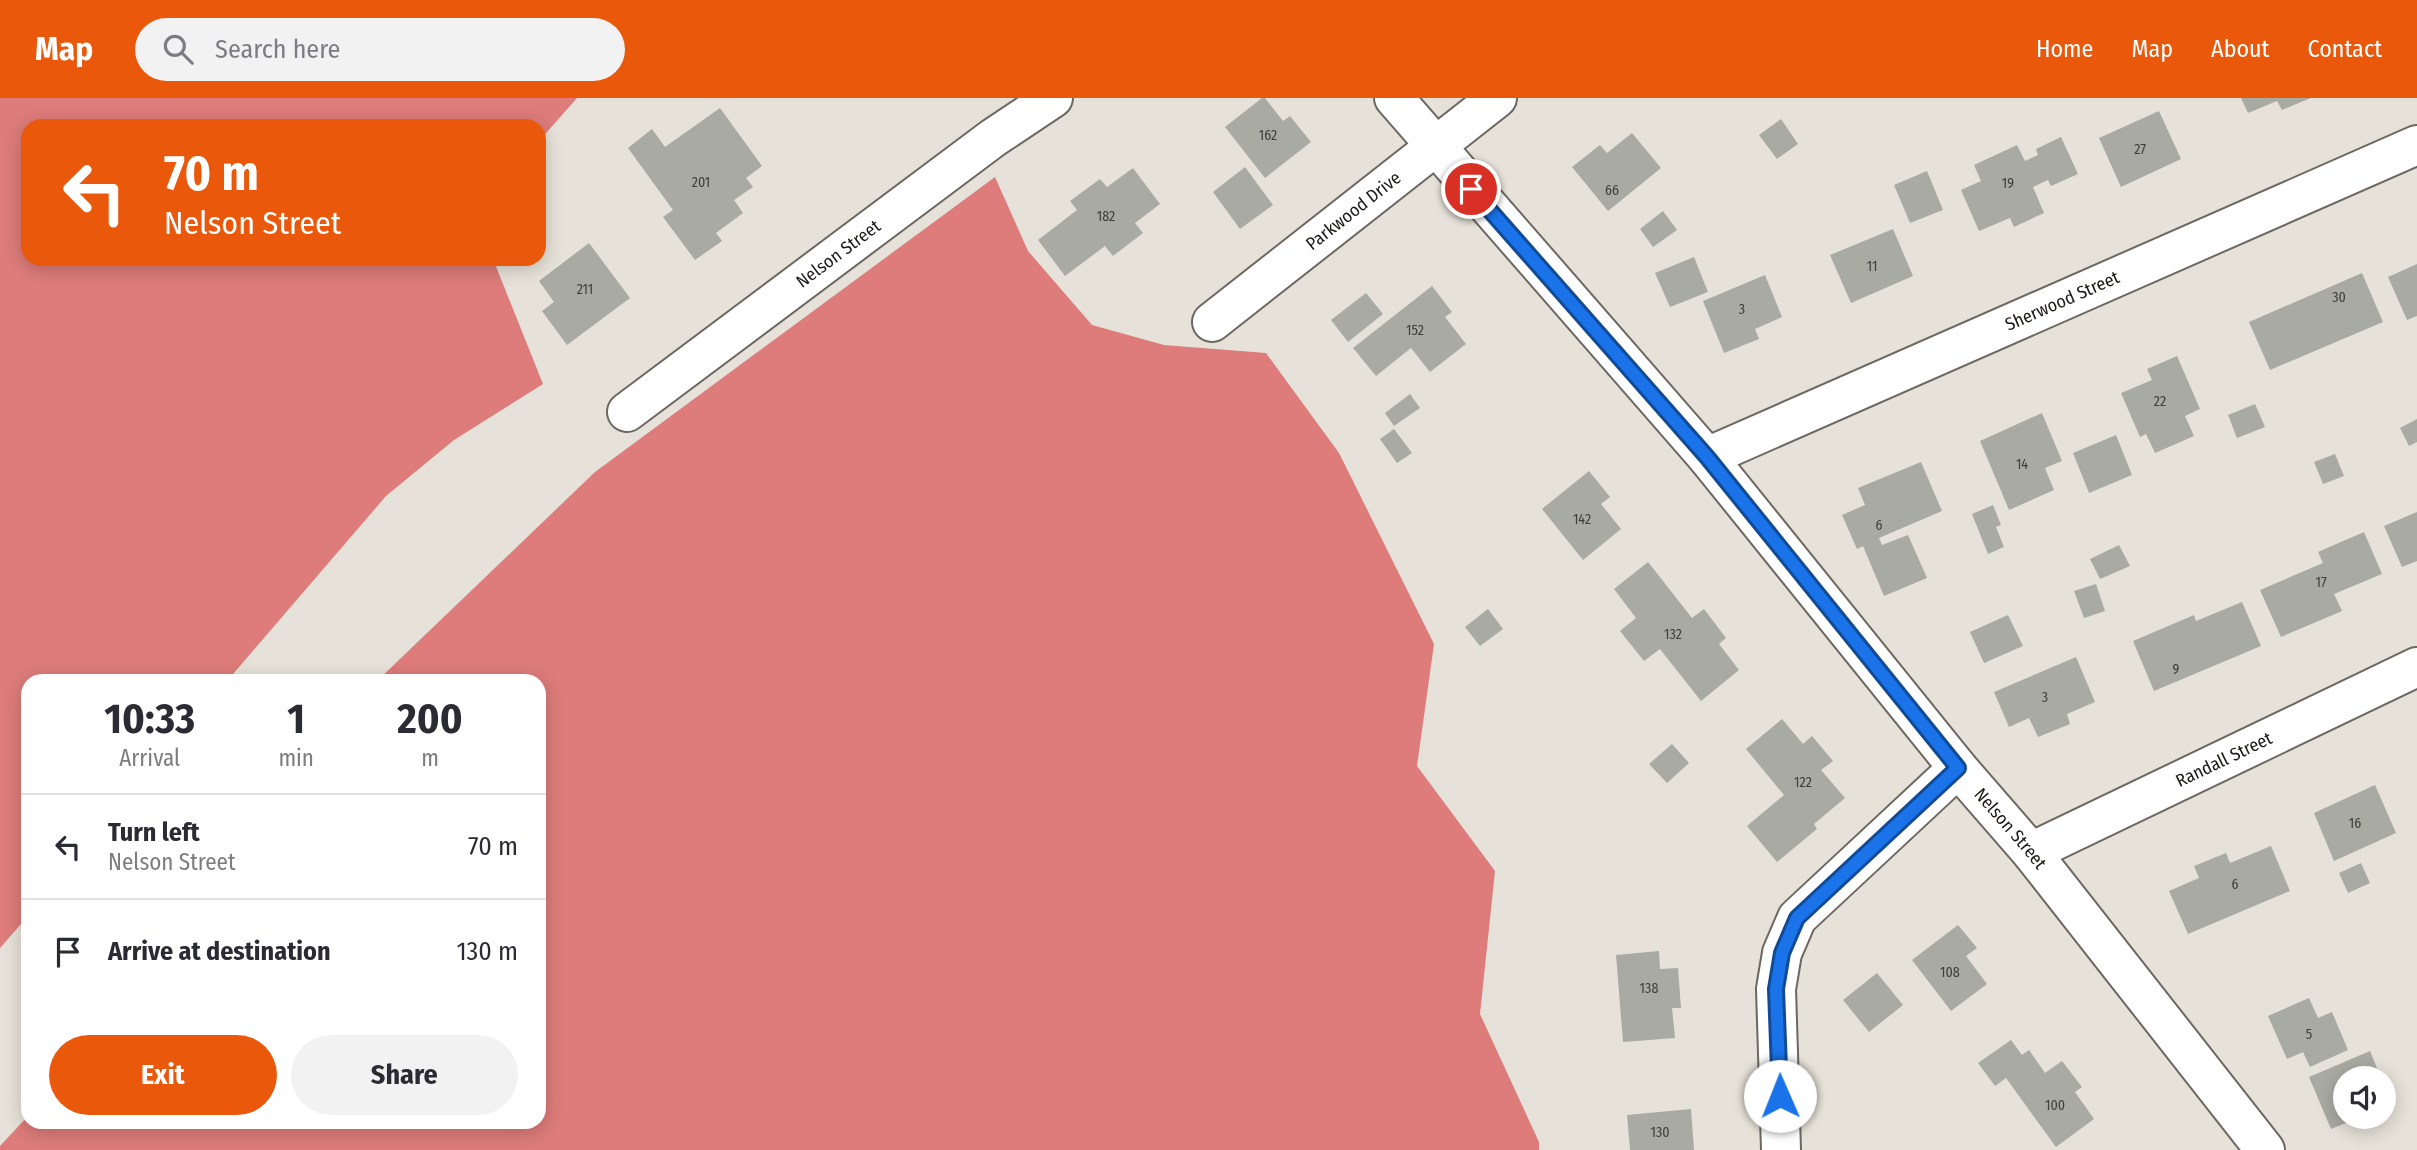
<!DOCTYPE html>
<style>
:root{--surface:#fff;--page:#f2f2f3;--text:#2b2b33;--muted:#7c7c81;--line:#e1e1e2;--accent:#ea580c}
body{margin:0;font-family:"Fira Sans Condensed",sans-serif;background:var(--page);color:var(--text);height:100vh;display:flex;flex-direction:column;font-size:26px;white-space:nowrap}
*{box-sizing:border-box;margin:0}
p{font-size:23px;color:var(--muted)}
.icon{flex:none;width:38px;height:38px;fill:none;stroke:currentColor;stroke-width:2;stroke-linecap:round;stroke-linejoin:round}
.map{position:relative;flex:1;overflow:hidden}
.panel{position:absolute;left:21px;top:576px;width:525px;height:455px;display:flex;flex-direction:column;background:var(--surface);border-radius:21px;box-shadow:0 4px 18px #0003}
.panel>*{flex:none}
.banner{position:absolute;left:21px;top:21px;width:525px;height:147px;border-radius:21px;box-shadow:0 4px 18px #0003;background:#ea580c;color:#fff;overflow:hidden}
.controls{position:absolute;left:2333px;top:968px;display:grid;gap:14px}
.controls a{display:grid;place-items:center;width:63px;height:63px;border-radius:50%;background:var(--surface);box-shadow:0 4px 18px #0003;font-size:35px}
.pin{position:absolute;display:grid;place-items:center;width:60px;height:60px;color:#fff;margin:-30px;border:4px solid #fff;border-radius:50%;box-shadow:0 2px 7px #0007}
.me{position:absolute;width:77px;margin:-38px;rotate:359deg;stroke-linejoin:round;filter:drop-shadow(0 0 5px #0008)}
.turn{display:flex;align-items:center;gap:24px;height:147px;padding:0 28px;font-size:32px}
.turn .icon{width:91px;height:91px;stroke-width:2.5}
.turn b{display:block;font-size:49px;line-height:60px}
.eta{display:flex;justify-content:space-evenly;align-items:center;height:119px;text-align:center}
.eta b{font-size:42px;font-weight:700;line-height:49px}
.primary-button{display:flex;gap:14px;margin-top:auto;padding:14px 28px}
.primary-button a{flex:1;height:80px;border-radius:42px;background:var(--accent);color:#fff;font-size:28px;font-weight:700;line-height:80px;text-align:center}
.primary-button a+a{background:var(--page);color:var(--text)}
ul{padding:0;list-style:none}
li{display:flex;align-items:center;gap:21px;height:105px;padding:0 28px;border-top:2px solid var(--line)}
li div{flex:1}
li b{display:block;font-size:26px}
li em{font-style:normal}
header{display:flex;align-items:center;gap:42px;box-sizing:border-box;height:98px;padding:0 35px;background:var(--accent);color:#fff}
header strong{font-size:33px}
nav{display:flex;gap:38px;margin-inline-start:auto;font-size:24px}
.search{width:490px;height:63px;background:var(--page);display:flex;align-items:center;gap:18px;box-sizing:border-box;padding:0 24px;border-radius:38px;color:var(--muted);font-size:26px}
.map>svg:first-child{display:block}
.forest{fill:#dd7c7a}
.building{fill:#a9aaa2}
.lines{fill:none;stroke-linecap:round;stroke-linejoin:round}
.minor-casing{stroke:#6c6861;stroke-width:42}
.minor{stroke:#fff;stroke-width:38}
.route-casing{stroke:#114b97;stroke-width:18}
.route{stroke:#1a73e8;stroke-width:12}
.labels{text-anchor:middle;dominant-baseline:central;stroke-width:5;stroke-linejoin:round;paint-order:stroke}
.number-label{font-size:14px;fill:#3f3e3a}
.street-label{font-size:18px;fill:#1c1a17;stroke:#e6e2d9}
</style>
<header>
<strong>Map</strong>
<div class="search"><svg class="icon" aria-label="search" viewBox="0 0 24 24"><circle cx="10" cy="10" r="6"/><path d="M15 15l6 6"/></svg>Search here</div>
<nav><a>Home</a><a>Map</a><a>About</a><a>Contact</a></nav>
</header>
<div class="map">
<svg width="2417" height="1052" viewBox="0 0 2417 1052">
<rect width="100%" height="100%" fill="#e6e2d9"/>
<g class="forest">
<polygon points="0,0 577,0 539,43 539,28 28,28 28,161 493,161 543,286 454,342 386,398 227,583 28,583 28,818 0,850"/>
<polygon points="995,79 1028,153 1092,227 1164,247 1266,255 1339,355 1434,546 1417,668 1495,773 1480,916 1539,1044 1539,1052 0,1052 0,1048 28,1018 28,1024 539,1024 539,583 377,583 595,374"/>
</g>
<g class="building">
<polygon points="1262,0 1265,0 1283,23 1290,18 1311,44 1265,80 1225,29"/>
<polygon points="2241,0 2311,0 2282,12 2277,3 2248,15"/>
<polygon points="720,10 762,68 746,80 753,89 734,102 743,115 716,135 722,143 695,162 663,119 673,112 628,50 652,31 665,49"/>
<polygon points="2159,13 2181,61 2121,89 2099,40"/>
<polygon points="1781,21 1798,46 1777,61 1759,37"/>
<polygon points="1632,35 1661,70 1608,113 1572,69 1600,47 1607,55"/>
<polygon points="2061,39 2078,76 2051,88 2048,82 2033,89 2044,115 2014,129 2010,120 1979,133 1961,92 1981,83 1974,67 2017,47 2025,63 2038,57 2036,51"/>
<polygon points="1245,69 1273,107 1240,131 1213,94"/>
<polygon points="1133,70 1160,106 1135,125 1143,135 1113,158 1105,148 1065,178 1038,142 1077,112 1070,103 1100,81 1107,89"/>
<polygon points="1927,73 1943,112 1910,125 1894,87"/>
<polygon points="1663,113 1677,132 1653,149 1640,131"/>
<polygon points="1893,131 1913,178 1851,205 1830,157"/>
<polygon points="589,145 630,200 567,247 542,213 554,204 539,183"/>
<polygon points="1694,159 1708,194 1670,209 1655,175"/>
<polygon points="2417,166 2417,218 2407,222 2388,179"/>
<polygon points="2362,175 2383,224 2270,272 2249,224"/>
<polygon points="1765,177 1782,219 1755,231 1759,241 1724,255 1703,203"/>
<polygon points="1432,188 1452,214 1445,219 1466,246 1430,274 1411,250 1376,278 1353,250"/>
<polygon points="1366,195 1383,216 1348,244 1331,222"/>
<polygon points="2177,258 2200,311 2185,318 2194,338 2155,355 2146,336 2140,339 2121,295 2152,282 2147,271"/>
<polygon points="1410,296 1420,310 1394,328 1385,315"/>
<polygon points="2255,306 2265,329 2237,340 2228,317"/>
<polygon points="2042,315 2062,363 2045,370 2054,392 2009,412 1980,343"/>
<polygon points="2417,321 2417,344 2409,348 2400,330"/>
<polygon points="1394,331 1412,355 1397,365 1380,341"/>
<polygon points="2116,337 2132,377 2089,395 2073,355"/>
<polygon points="2335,356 2344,378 2323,386 2314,364"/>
<polygon points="1921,364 1942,413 1879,440 1882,447 1908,437 1927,480 1884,498 1863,448 1857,451 1842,417 1865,407 1858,390"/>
<polygon points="1589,373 1610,399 1601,406 1621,431 1583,462 1542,411"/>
<polygon points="1993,407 2001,427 1996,429 2004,449 1988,456 1972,416"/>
<polygon points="2417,414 2417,463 2402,469 2384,428"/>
<polygon points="2364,434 2382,476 2334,496 2342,513 2281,539 2260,492 2323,465 2318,454"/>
<polygon points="2119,447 2130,468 2100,481 2090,461"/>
<polygon points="1648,464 1692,520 1704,511 1726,540 1719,546 1739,572 1701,603 1660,551 1644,563 1620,533 1636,520 1614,491"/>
<polygon points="2096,486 2105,513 2084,520 2074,493"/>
<polygon points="2242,504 2261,548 2154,593 2133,543 2194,517 2196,523"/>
<polygon points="1488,511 1503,531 1480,548 1465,529"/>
<polygon points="2008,517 2023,548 1984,565 1970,534"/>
<polygon points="2076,559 2095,604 2067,616 2070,626 2038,639 2029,620 2009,629 1994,594"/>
<polygon points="1782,621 1803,646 1812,638 1833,663 1821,672 1845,700 1814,726 1817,731 1777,764 1747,728 1784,697 1746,651"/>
<polygon points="1672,646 1689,665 1667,685 1649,666"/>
<polygon points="2375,687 2396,735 2334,763 2314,715"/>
<polygon points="2271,748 2290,793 2188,836 2169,793 2199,780 2194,768 2226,755 2230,765"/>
<polygon points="2361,765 2370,785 2348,795 2339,775"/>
<polygon points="1958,827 1977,850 1966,858 1987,886 1951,913 1912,862"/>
<polygon points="1659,853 1660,871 1678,870 1681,910 1672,910 1675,940 1623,944 1616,857"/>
<polygon points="1877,875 1903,907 1869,934 1843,902"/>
<polygon points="2309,900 2318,920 2332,914 2348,952 2310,969 2303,954 2287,961 2268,918"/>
<polygon points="2011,942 2022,957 2029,952 2045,975 2062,963 2082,989 2075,994 2094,1021 2056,1049 2006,980 1995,988 1978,965"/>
<polygon points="2370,953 2381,980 2345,980 2345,1018 2361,1019 2331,1031 2309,979"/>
<polygon points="1691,1011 1694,1052 1630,1052 1627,1017"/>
</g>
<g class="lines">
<g class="minor-casing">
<g id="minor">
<path id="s1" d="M1394 0 1707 359 1958 670 2031 754 2265 1052"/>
<path id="s2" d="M1212 224 1497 0"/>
<path id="s3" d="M627 314 993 40 1053 0"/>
<path id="s4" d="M1707 359 2417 47"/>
<path id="s5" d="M2031 754 2417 569"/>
<polyline points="1781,1052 1776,891 1782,855 1797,820 1958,670"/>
</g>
</g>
<use href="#minor" class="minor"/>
</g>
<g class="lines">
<g class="route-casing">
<polyline id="route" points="1471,91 1707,359 1958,670 1797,820 1782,855 1776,891 1780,998"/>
</g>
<use href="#route" class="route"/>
</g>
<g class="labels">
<g class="number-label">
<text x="1268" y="37">162</text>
<text x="2140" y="51">27</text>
<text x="701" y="84">201</text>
<text x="2008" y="85">19</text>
<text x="1612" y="92">66</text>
<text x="1106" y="118">182</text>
<text x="1872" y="168">11</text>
<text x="585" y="191">211</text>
<text x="2339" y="199">30</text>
<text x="1742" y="211">3</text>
<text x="1415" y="232">152</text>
<text x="2160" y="303">22</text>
<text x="2022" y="366">14</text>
<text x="1582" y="421">142</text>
<text x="1879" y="427">6</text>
<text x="2321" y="484">17</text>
<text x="1673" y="536">132</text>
<text x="2176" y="571">9</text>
<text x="2045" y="599">3</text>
<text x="1803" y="684">122</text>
<text x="2355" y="725">16</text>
<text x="2235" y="786">6</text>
<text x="1950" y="874">108</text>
<text x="1649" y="890">138</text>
<text x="2309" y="936">5</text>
<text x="2055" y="1007">100</text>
<text x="1660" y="1034">130</text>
</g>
<g class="street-label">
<text stroke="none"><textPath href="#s2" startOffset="180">Parkwood Drive</textPath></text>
<text stroke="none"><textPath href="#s3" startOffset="264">Nelson Street</textPath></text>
<text stroke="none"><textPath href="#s4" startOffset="388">Sherwood Street</textPath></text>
<text stroke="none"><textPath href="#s5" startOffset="214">Randall Street</textPath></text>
<text stroke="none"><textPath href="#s1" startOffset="956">Nelson Street</textPath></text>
</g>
</g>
</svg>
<div class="controls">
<a><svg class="icon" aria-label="sound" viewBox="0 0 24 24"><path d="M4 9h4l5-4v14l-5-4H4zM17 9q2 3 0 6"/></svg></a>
</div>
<div class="pin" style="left:1471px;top:91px;background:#d93025"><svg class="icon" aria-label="arrive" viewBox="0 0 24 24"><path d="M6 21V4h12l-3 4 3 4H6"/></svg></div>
<svg class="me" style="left:1780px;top:998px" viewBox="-20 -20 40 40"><circle r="19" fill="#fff"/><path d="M0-13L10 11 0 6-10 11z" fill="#1a73e8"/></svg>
<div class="banner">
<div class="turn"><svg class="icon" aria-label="left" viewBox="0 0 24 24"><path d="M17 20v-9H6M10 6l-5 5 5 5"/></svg><div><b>70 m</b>Nelson Street</div></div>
</div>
<section class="panel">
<div class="eta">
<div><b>10:33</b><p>Arrival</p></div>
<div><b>1</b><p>min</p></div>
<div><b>200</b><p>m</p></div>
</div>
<ul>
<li><svg class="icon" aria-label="left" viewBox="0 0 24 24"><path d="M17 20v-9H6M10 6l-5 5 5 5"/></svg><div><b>Turn left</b><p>Nelson Street</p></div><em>70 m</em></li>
<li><svg class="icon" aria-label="arrive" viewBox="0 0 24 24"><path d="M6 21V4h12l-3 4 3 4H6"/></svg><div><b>Arrive at destination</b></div><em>130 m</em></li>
</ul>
<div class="primary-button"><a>Exit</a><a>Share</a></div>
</section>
</div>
